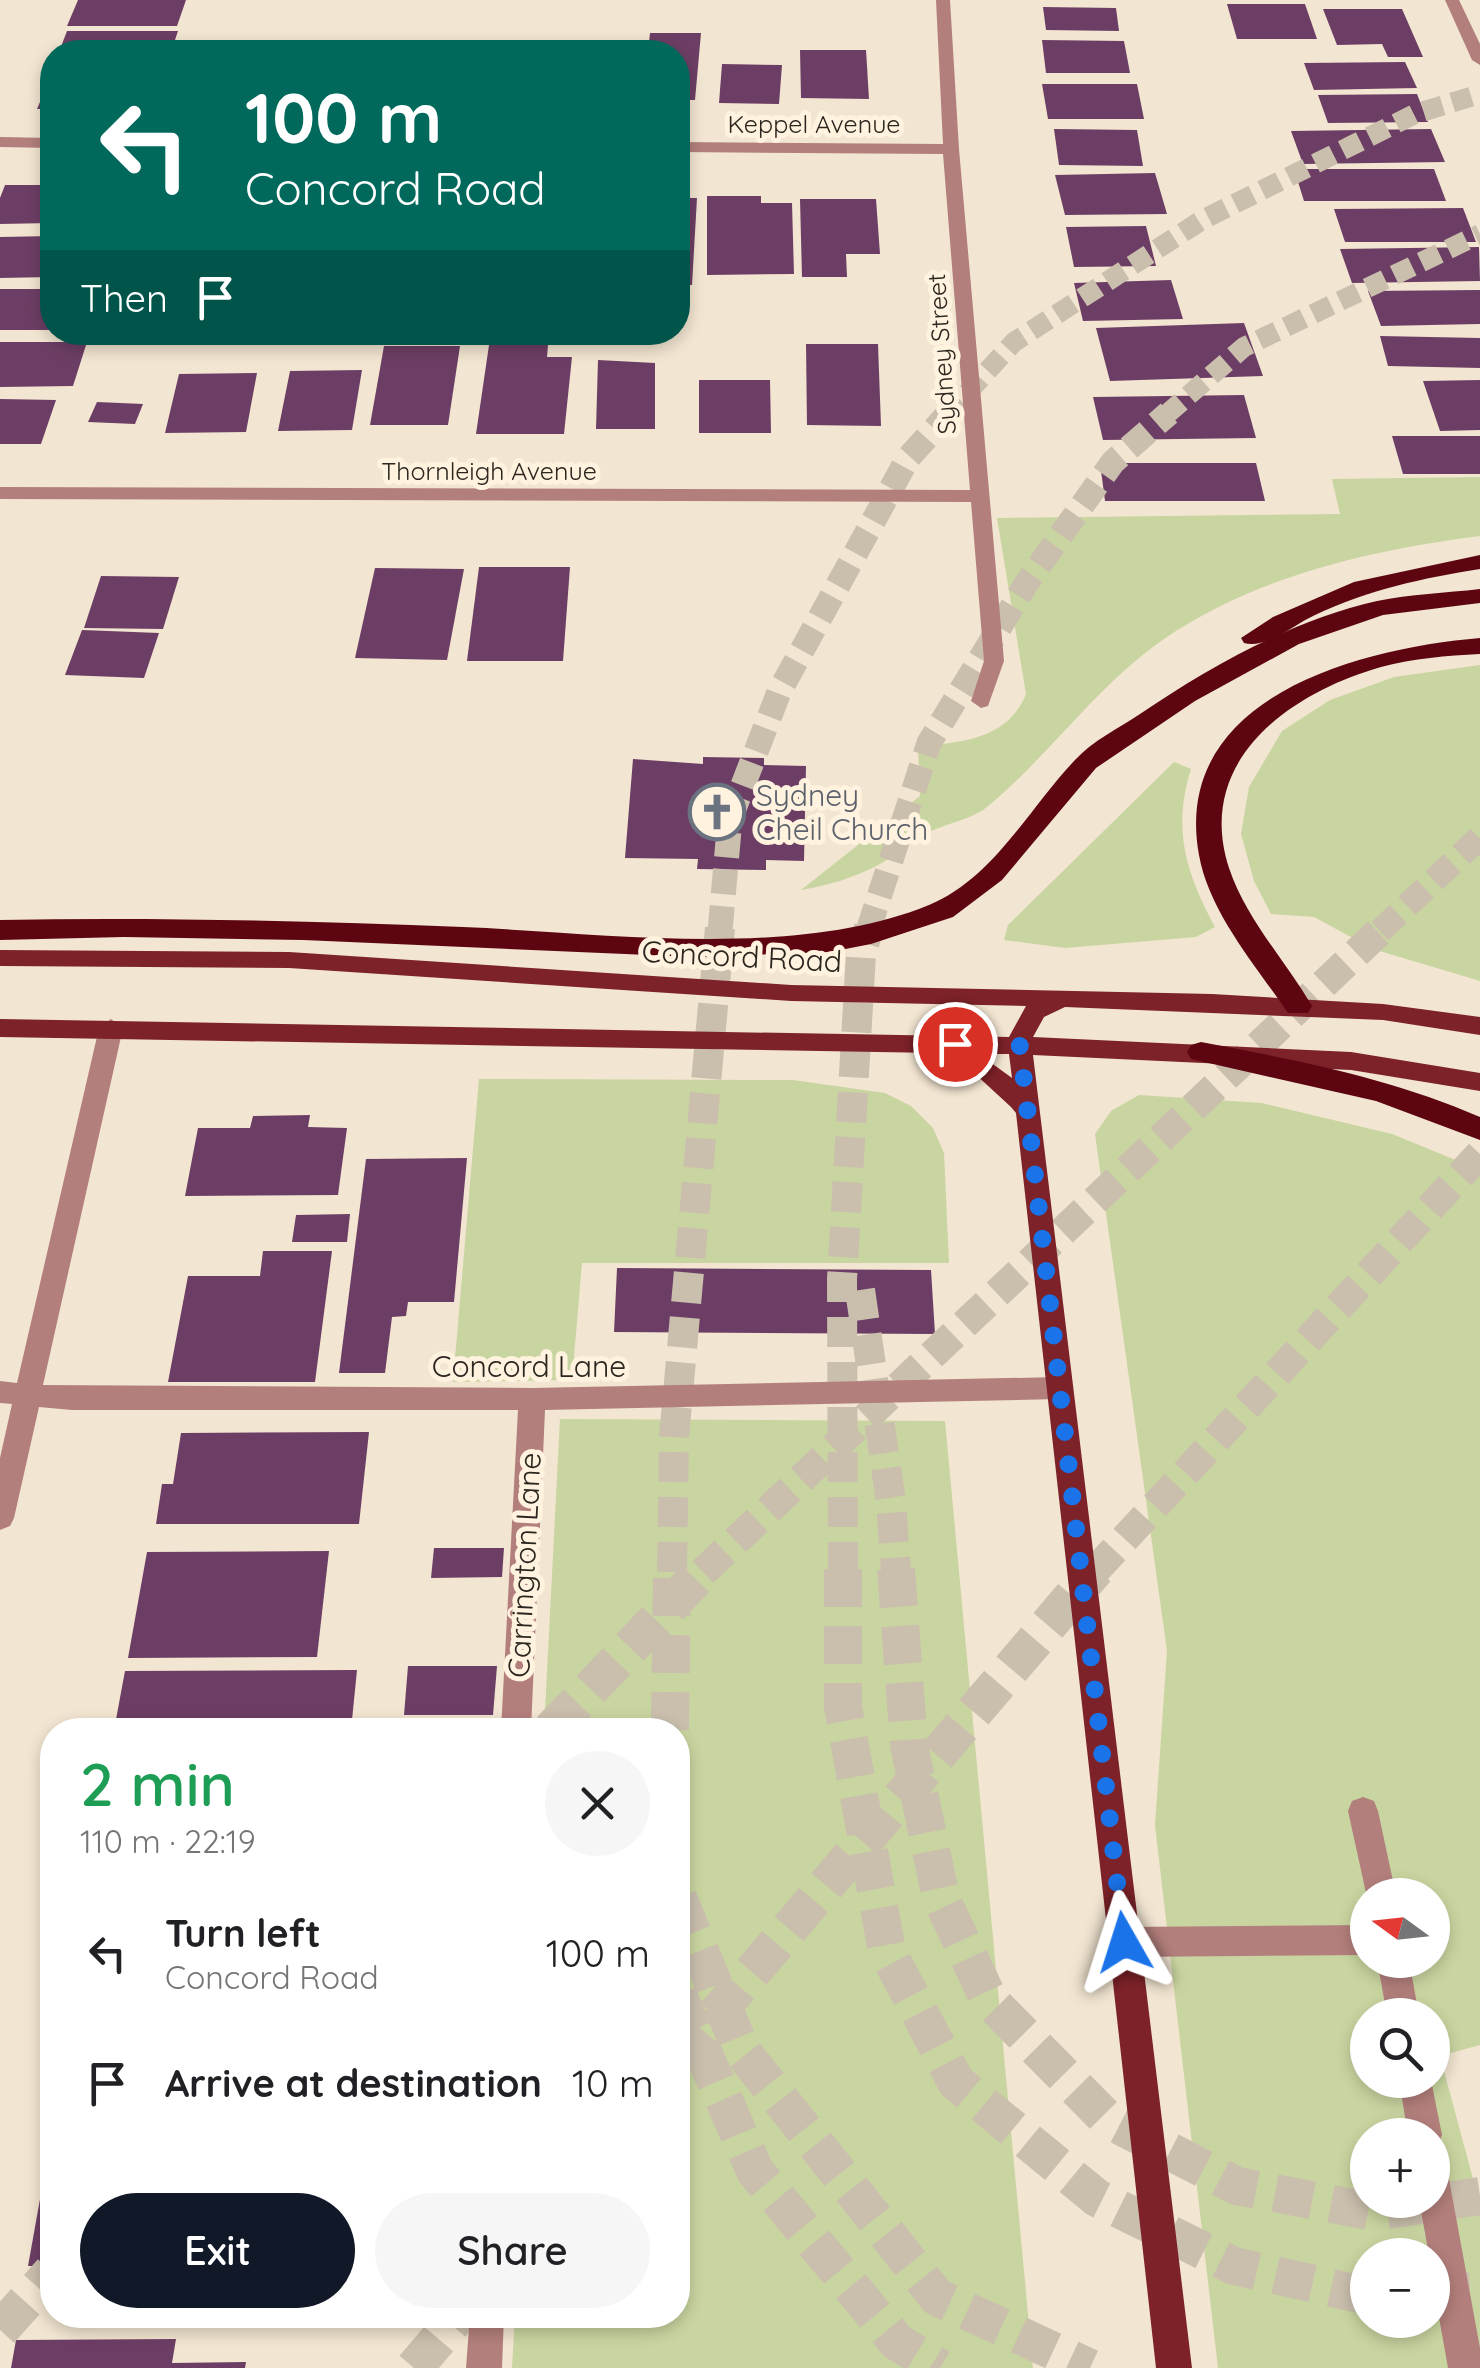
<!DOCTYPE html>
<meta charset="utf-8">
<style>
:root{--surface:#fff;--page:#f6f6f6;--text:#202124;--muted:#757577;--accent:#111827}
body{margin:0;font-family:Quicksand,sans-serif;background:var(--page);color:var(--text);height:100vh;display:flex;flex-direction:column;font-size:38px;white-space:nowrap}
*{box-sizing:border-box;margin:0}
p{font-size:32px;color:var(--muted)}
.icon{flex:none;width:55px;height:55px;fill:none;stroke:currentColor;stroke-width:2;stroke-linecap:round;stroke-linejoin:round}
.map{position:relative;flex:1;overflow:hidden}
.details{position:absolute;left:40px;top:1718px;width:650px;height:610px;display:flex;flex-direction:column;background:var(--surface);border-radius:40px;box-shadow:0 5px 15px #0003}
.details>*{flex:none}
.hud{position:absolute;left:40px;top:40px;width:650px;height:305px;border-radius:40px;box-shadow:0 5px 15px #0003;background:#00695c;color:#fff;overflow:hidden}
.needle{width:65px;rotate:285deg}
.controls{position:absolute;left:1350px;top:1878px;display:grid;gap:20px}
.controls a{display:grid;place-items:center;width:100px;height:100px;border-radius:50%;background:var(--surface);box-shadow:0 5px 15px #0003;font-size:50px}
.pin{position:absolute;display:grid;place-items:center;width:85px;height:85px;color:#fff;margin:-42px;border:5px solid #fff;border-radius:50%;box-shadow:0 2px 10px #0007}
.me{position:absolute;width:110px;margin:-55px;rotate:354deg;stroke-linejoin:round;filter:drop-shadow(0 0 8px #0008)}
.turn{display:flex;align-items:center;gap:35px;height:210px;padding:0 40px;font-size:45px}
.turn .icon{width:130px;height:130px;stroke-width:2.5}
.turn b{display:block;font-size:70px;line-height:85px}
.then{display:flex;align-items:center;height:95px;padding:0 40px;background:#0003;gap:20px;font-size:38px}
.round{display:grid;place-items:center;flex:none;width:105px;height:105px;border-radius:52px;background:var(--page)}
.head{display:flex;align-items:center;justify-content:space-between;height:170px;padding:0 40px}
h1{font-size:60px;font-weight:600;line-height:75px;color:#1e9e55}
.primary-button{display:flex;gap:20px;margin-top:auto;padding:20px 40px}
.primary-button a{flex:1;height:115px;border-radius:60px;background:var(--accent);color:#fff;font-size:40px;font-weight:600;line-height:115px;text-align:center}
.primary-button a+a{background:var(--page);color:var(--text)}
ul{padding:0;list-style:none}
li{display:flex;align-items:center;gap:30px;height:130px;padding:0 40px}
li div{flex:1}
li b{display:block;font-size:38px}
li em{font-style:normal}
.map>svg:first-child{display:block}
.green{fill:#c9d5a0;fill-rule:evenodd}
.building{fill:#6d3e65}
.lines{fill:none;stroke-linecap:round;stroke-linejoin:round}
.highway-tunnel-far3{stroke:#cabfad;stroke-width:20;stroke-dasharray:20 10;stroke-linecap:butt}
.highway-tunnel-far2{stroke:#cabfad;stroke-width:25;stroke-dasharray:25 12;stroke-linecap:butt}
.highway-tunnel-far1{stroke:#cabfad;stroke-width:30;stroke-dasharray:30 15;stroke-linecap:butt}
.highway-tunnel{stroke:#cabfad;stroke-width:38;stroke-dasharray:38 19;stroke-linecap:butt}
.minor{fill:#b37f7c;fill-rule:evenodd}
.major{fill:#7d2228;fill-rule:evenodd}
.highway{fill:#5d0612;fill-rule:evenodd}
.route{stroke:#1a73e8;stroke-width:18;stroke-dasharray:0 32.4}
.labels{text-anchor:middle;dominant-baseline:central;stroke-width:10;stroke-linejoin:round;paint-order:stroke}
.far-street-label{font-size:25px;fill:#2b261f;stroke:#fff2de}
.worship-label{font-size:30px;fill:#5b616d;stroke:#fff2de;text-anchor:start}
.street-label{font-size:30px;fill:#2b261f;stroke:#fff2de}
</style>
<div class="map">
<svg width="1480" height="2368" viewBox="0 0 1480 2368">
<rect width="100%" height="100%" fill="#f2e5d1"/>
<g class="green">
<path d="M1480 477V536C1371 550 1256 576 1164 639 1096 686 1050 755 987 807 972 819 949 823 931 831 913 840 898 854 880 864 854 878 829 885 801 890L920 796 918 746C961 743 1008 739 1026 694L997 518 1340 514 1332 479Z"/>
<polygon points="1480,665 1480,981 1373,949 1314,917 1271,914 1254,881 1241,834 1249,787 1282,731 1330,700 1394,677"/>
<path d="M1174 762 1191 769C1172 829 1186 873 1215 927L1196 937 1065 948 1004 940 1008 925Z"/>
<polygon points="479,1079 793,1080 885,1093 911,1106 933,1128 944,1153 949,1263 582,1263 572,1380 453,1382"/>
<path d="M1139 1095 1262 1103 1392 1134 1480 1170V2045L1440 2056 1480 2205V2368H1218L1155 1825 1167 1651 1095 1134 1111 1111ZM1368 1895H1432V1960H1368ZM1368 2015H1432V2080H1368ZM1368 2135H1432V2200H1368ZM1368 2255H1432V2320H1368Z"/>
<polygon points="560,1419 945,1421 1033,2368 512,2368 515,2315 678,2315 678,1730 544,1730"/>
</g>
<g class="building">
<polygon points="78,0 186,0 177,26 67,26"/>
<polygon points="1227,4 1305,4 1317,39 1237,39"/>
<polygon points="1043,7 1116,8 1119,31 1046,30"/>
<polygon points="1323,9 1402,9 1423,57 1388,57 1382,44 1337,45"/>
<polygon points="67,31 178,31 171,52 59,52"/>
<polygon points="650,33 701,33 695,100 678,100 678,52 648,52"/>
<polygon points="1042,40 1124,41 1130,73 1046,73"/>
<polygon points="547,43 608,44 607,52 545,52"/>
<polygon points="800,50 866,50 869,99 801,98"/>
<polygon points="1405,62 1417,88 1314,90 1304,63"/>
<polygon points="722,64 782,65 779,104 719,103"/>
<polygon points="52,74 52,109 37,109"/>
<polygon points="1042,84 1137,84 1144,119 1048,119"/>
<polygon points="1417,94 1428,122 1328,123 1318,95"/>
<polygon points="1054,129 1137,130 1143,166 1059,165"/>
<polygon points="1431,129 1445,162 1303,164 1291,131"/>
<polygon points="1294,169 1434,169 1446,201 1304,201"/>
<polygon points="1155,173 1167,214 1065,215 1055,175"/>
<polygon points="5,185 52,185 52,223 0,224 0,198"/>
<polygon points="707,196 761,196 761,203 792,203 794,274 707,275"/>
<polygon points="678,198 697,198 692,285 678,285"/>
<polygon points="800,199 876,199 880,254 846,254 847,277 802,277"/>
<polygon points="1463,208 1476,242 1345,242 1334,209"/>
<polygon points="1146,226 1156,266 1074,267 1066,227"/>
<polygon points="52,236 52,277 0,278 0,237"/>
<polygon points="1479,247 1480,281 1352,283 1340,249"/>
<polygon points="1171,280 1183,319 1083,321 1074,283"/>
<rect x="0" y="289" width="52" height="41"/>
<polygon points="1480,290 1480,324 1381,326 1368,291"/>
<polygon points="1244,323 1263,376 1110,381 1096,328"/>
<polygon points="1380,336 1480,338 1480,368 1388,366"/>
<polygon points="0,342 87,342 73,386 0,387"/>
<polygon points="806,344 878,344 881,426 807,425"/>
<polygon points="489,345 548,345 547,357 572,357 564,434 476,434"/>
<polygon points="384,346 460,346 448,425 370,425"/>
<polygon points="598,360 655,363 655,429 596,429"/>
<polygon points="362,370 352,430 278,431 290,371"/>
<polygon points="257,373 246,432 165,433 179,374"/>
<polygon points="699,380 770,380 771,433 699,433"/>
<polygon points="1480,380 1480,430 1440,431 1423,381"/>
<polygon points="1244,395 1256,438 1103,440 1093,397"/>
<polygon points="0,399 56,400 41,444 0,444"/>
<polygon points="97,402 143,404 135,424 88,422"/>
<polygon points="1392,436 1480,436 1480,474 1403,474"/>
<polygon points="1100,463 1256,463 1265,501 1105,501"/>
<polygon points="479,567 570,567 563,661 467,661"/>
<polygon points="375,568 464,569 447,660 355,658"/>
<polygon points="101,576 179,577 163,629 84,628"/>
<polygon points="82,630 159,633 144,678 65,675"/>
<polygon points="703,757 764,758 764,765 806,766 804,861 766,860 766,870 697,869 698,859 625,858 633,759 703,764"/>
<polygon points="310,1115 308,1127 347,1128 338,1195 185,1196 198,1128 250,1128 253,1116"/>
<polygon points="467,1158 454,1302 408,1302 406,1316 392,1317 385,1373 339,1373 366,1159"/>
<polygon points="350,1214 347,1242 292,1242 296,1215"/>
<polygon points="263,1251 332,1251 315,1382 168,1382 188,1276 260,1276"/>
<polygon points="617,1268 931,1270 935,1334 614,1332"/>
<polygon points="369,1432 359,1524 156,1524 162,1484 173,1484 181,1433"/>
<polygon points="434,1548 504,1548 502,1577 431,1578"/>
<polygon points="329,1551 317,1657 128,1658 147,1552"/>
<polygon points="408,1666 497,1666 493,1715 404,1715"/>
<polygon points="357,1670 351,1730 114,1730 125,1671"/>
<polygon points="51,2138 52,2266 28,2266"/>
<polygon points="176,2339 172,2363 246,2362 245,2368 11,2368 16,2340"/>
</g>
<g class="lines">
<g class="highway-tunnel-far3">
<polyline points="947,415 1014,342 1202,220 1415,114 1480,94"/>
<polyline points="1166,415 1244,347 1480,234"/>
</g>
<g class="highway-tunnel-far2">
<polyline points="720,931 730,819 779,692 908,458 949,413"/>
<polyline points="868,931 929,743 1026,584 1113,462 1169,413"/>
<polyline points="1380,931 1480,837"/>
</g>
<g class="highway-tunnel-far1">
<polyline points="860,1290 891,1502 896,1572"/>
<polyline points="672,1572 674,1437 720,928"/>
<polyline points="703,1572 1383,928"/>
<polyline points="843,1572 842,1279 861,954 869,928"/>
<polyline points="1094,1572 1480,1154"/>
</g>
<g class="highway-tunnel">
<polyline points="843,1569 843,1707 887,1951 956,2082 1097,2198 1234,2266 1368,2296"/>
<polyline points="896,1569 909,1745 941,1898 989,2000 1107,2119 1237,2186 1374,2212 1480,2196"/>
<polyline points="551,1730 705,1569"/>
<polyline points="670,1730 672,1569"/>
<polyline points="678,1898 741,2050 937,2297 1090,2368"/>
<polyline points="678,1995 755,2171 897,2342 940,2368"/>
<polyline points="678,2059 1096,1569"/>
<polyline points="1432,2293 1480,2291"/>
<polyline points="0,2330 52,2272"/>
<polyline points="414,2368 459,2315"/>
</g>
<g class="minor">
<polygon points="936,0 950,0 959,149 1004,661 988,706 981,708 971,701 984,661 971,502 0,499 0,487 970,490 943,154 678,152 678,142 943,144"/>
<polygon points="1445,0 1459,0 1480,44 1480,65 1472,60"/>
<polygon points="0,137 52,138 52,148 0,147"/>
<polygon points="111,1019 123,1028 43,1385 532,1388 1059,1377 1068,1380 1072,1388 1068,1396 1059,1399 545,1410 531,1730 501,1730 518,1410 72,1410 39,1407 14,1518 10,1526 0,1530 0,1458 12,1404 0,1403 0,1381 17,1383 99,1028"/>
<polygon points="1363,1797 1374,1801 1378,1811 1396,1895 1368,1895 1368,1902 1348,1811 1352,1801"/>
<polygon points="1368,1925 1368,1955 1124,1957 1113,1953 1108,1942 1113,1931 1124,1927"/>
<polygon points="1377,1960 1409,1960 1419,2015 1387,2015"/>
<polygon points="1399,2080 1431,2080 1442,2135 1437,2147 1432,2149 1432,2135 1408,2135"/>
<polygon points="1432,2162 1444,2167 1449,2179 1480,2348 1480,2368 1448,2368 1432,2278 1432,2255 1429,2255 1419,2200 1432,2200"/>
<polygon points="470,2315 504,2315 502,2368 466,2368"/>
</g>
<path class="major" d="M0 950 289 952 791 985 1212 994 1383 1004 1480 1017V1035L1383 1020 1065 1007 1044 1017 1033 1037 1351 1052 1480 1073V1091L1351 1070 1033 1055 1192 2368H1156L1016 1113 1011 1107 973 1072 936 1053 0 1037V1019L1009 1037 1026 1006 791 1001 289 968 0 966ZM979 1054H1009L1012 1078Z"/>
<g class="highway">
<path d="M1480 555V569C1423 578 1368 590 1315 615 1295 624 1266 649 1244 643L1241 638 1273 617 1354 582Z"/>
<path d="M1480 589V603L1383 615 1299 644 1195 701 1096 768 1002 880 953 917 871 944 830 952 695 957 303 940 124 937 0 940V920C155 917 308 921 463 927 606 933 795 960 929 905 993 879 1030 807 1075 760 1092 741 1119 728 1140 714 1211 666 1293 620 1377 601 1410 594 1446 593 1480 589Z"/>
<path d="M1480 638V654C1446 656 1414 658 1381 667 1290 693 1194 760 1229 868 1246 919 1285 960 1312 1006L1308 1013H1288C1256 966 1209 912 1199 855 1170 696 1362 648 1480 638Z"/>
<path d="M1201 1042C1296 1060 1391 1078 1480 1117V1140L1376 1101 1191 1059 1187 1052 1191 1045Z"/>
</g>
</g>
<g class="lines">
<polyline class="route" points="955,1044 1020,1046 1124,1942"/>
</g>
<defs>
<g id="church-ring" transform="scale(2.875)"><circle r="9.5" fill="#fff2de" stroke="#6b7280" stroke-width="1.5"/><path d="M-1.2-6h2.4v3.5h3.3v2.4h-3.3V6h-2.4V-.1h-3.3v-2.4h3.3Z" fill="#6b7280"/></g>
</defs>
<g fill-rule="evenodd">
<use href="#church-ring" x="717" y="812"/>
</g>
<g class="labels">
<g class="far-street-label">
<text x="814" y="123">Keppel Avenue</text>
<text transform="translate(941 354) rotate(-94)">Sydney Street</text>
<text x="489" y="470">Thornleigh Avenue</text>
</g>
<g class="worship-label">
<text x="756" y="795">Sydney<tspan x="756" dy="34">Cheil Church</tspan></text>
</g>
<g class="street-label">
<text transform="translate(742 956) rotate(3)">Concord Road</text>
<text x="529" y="1366">Concord Lane</text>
<text transform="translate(524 1565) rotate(-87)">Carrington Lane</text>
</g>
</g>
</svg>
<div class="controls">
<a><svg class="needle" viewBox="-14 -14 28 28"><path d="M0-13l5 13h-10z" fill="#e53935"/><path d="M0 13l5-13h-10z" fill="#757577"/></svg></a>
<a><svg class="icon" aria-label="search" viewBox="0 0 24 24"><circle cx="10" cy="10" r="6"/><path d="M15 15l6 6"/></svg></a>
<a>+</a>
<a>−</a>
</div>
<div class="pin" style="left:955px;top:1044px;background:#d93025"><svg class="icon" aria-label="arrive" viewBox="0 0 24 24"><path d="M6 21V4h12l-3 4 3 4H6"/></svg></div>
<svg class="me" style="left:1124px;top:1942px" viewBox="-20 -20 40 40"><path d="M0-17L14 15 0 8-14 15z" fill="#1a73e8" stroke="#fff" stroke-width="4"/></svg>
<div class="hud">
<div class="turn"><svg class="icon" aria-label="left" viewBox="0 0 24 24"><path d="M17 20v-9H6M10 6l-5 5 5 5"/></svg><div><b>100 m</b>Concord Road</div></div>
<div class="then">Then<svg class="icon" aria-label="arrive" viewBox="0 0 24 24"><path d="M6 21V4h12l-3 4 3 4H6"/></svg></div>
</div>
<section class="details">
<div class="head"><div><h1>2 min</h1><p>110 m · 22:19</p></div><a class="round"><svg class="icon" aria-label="close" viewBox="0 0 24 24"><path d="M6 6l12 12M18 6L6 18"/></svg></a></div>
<ul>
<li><svg class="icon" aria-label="left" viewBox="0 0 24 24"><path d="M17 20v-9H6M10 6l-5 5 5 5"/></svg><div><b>Turn left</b><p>Concord Road</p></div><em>100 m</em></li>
<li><svg class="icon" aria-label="arrive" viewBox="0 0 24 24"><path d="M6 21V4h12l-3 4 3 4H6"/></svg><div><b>Arrive at destination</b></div><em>10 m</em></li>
</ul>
<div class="primary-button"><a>Exit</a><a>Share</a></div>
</section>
</div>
